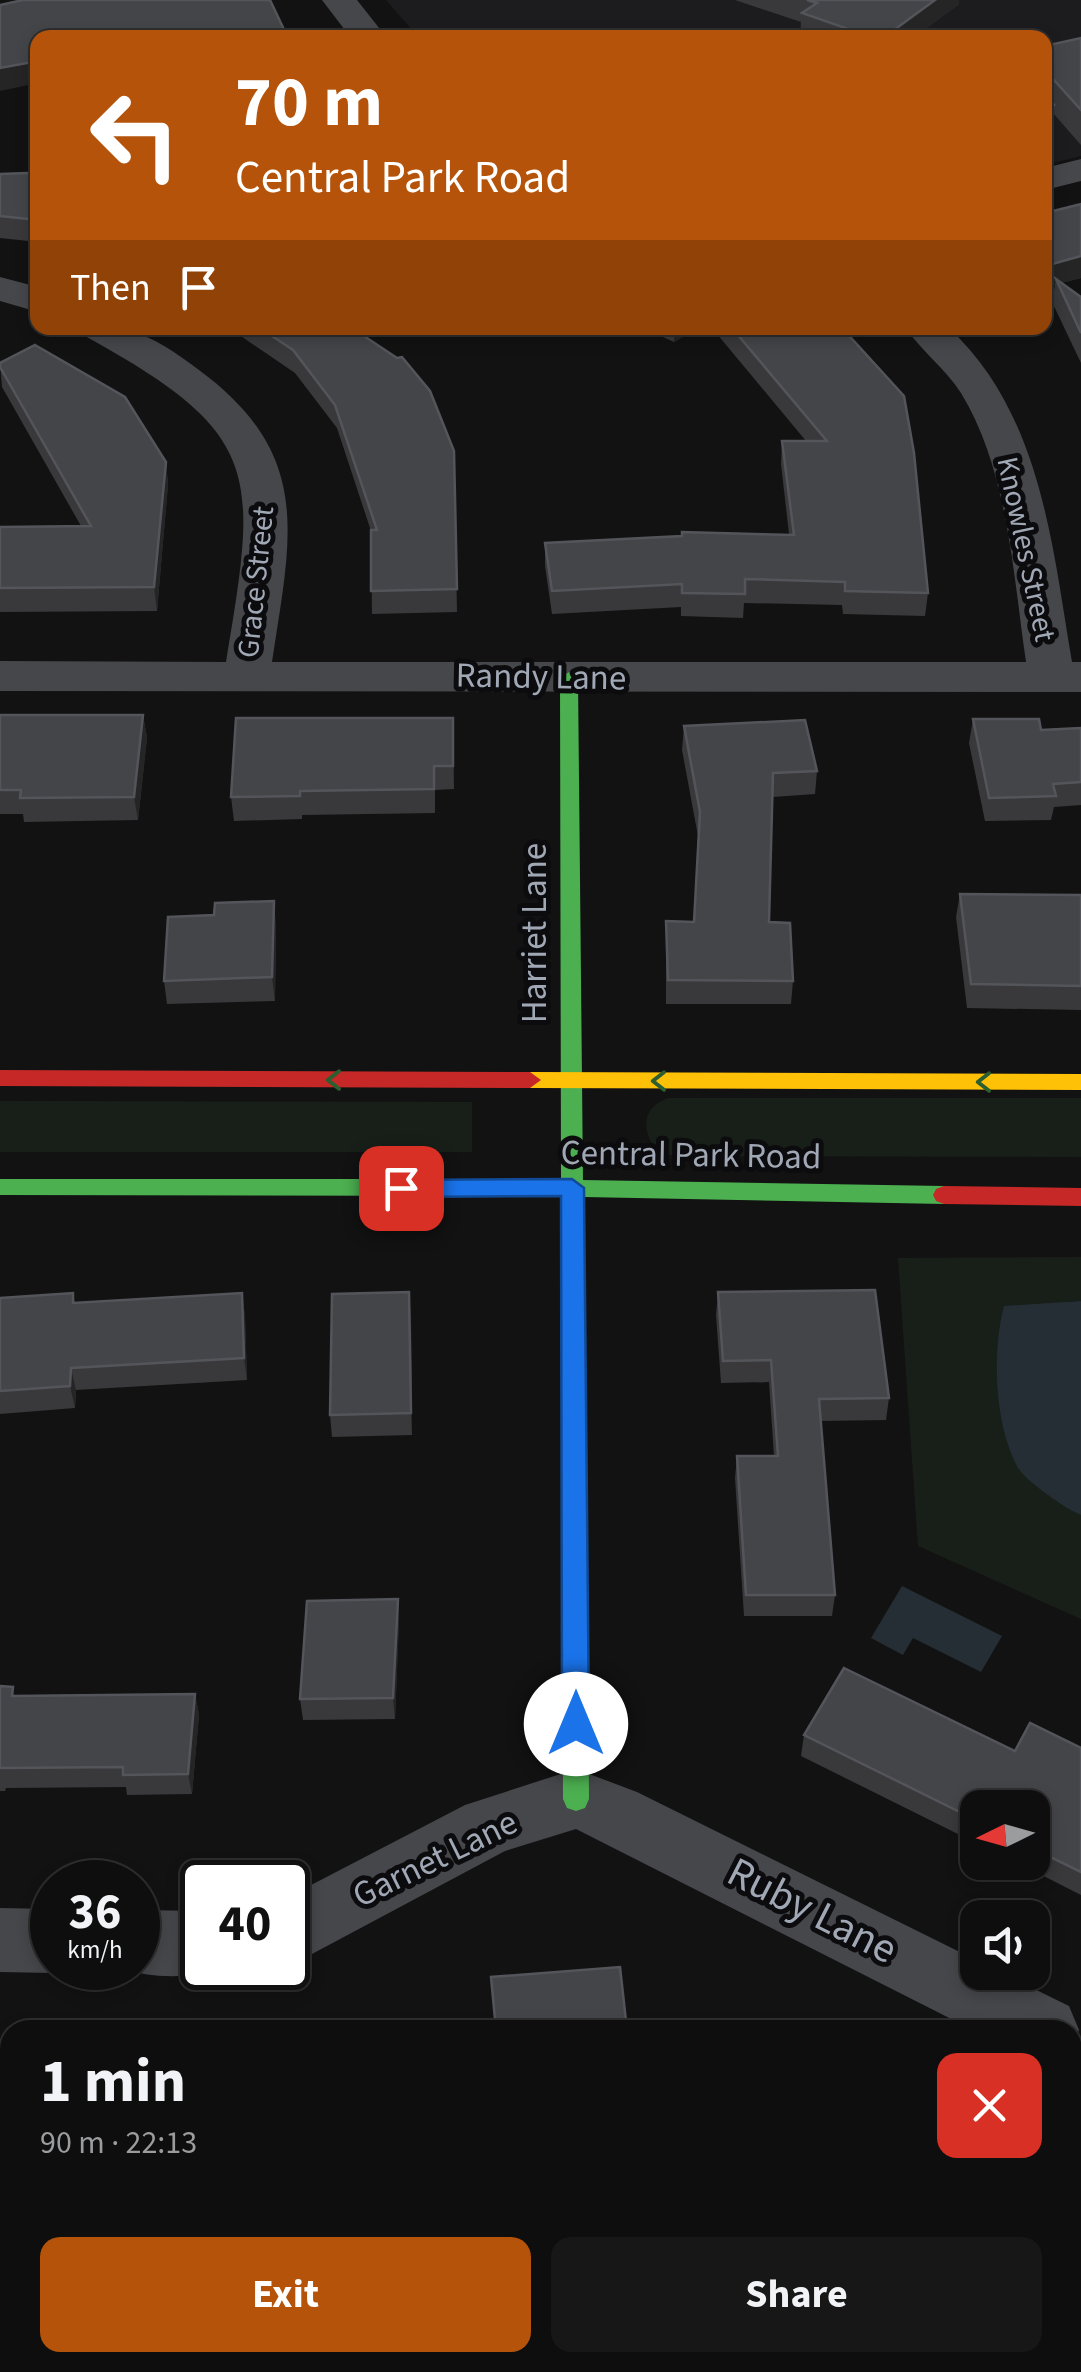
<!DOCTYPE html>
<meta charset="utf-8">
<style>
:root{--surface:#0e0e0e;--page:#171717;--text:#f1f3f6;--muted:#9b9c9e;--line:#2e2e2e;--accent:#b45309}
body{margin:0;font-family:"Source Sans 3",sans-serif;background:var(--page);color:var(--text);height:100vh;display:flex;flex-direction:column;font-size:38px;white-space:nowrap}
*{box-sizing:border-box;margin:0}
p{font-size:32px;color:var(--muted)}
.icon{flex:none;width:55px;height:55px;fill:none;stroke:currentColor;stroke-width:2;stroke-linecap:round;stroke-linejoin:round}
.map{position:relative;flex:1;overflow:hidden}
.side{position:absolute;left:0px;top:2020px;width:1082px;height:352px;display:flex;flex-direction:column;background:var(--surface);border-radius:30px 30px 0 0;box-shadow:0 5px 15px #0003,0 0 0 2px var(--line)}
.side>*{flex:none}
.banner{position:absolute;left:30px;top:30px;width:1022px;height:305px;border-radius:20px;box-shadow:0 5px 15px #0003,0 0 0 2px var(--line);background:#b45309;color:#fff;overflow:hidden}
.needle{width:65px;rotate:265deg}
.controls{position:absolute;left:960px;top:1790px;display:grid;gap:20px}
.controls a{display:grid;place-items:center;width:90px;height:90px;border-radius:20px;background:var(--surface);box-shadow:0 5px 15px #0003,0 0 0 2px var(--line);font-size:50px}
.speed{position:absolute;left:30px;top:1860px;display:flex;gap:20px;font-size:50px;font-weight:700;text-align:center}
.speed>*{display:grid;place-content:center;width:130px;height:130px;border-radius:50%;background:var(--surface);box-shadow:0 5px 15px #0003,0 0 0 2px var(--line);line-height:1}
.speed small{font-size:25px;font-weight:400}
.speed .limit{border:5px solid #111;border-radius:15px;background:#fff;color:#111}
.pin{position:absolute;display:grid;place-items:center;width:85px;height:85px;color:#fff;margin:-42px;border-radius:20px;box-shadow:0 5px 15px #0006}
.me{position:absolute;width:110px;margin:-55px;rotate:0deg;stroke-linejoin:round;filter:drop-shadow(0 0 8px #0008)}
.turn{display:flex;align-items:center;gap:35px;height:210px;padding:0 40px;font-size:45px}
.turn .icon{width:130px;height:130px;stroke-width:2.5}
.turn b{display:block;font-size:70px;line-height:85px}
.then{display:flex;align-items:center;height:95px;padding:0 40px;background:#0003;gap:20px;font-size:38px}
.round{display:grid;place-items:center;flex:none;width:105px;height:105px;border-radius:20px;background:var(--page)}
.headline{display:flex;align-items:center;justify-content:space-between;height:170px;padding:0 40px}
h1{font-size:60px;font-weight:700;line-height:75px}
.action{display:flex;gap:20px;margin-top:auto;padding:20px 40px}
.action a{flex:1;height:115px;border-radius:20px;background:var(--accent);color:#fff;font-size:40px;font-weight:700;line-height:115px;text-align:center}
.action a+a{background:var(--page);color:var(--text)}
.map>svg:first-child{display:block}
.built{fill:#1c1c1e}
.green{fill:#181f19}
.water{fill:#252e34}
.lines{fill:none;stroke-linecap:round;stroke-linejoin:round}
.street{fill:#46474b;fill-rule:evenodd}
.fast{fill:#4caf50;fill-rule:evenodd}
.slow{fill:#ffc107;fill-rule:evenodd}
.jam{fill:#c62828;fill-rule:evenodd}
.wall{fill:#39393c}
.shaded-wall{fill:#252526}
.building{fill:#444549;stroke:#53555a;stroke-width:2.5}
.oneway{stroke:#2c5e2f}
.route{fill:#1a73e8;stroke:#114b97;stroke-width:2.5}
.labels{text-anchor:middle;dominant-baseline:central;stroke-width:10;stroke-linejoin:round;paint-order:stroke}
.far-street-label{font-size:30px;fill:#a1a8b5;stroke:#0c0c0e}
.street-label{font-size:35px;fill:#a1a8b5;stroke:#0c0c0e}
.near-street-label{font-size:42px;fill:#a1a8b5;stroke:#0c0c0e}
</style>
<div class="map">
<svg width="1081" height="2372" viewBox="0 0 1081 2372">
<rect width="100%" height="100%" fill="#121212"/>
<polygon class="built" points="386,0 1081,0 1081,156 1045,165 1045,38 418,37"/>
<g class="green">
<path d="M668 1098H1081V1157L674 1156 657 1152C642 1130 640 1109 668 1098Z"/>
<polygon points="0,1101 472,1102 472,1152 0,1152"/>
<polygon points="1081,1257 1081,1301 1070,1301 1019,1470 1081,1515 1081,1619 918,1546 898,1258"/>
</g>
<g class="water">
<path d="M1081 1301V1515C1067 1510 1026 1481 1018 1468 994 1425 992 1351 1004 1306Z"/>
<polygon points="902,1586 1002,1636 981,1672 913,1638 903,1655 871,1638"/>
</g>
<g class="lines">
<g class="street">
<polygon points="322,0 357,0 387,38 351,38"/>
<polygon points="1081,159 1081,181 1045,190 1045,168"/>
<polygon points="0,277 38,287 38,312 0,301"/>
<path d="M79 328C133 324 156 338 199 370 314 455 291 536 272 662H1026C1013 574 1008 470 961 393 945 368 922 352 906 328H949C1041 414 1052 544 1072 662H1081V692L0 691V661L226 662C258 471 263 434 85 336Z"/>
<polygon points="576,1769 637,1792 978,1961 978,1972 1000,1972 1069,2006 1079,2030 1072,2045 1072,2030 973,2030 576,1829 505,1851 312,1954 288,1964 288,1897 465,1805"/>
<polygon points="0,1908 52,1909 52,1968 66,1968 52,1973 0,1972"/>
<path d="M138 1910 202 1911V1968H221C192 1979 151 1979 122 1968H138Z"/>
</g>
<polygon class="fast" points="569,672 578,678 583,1180 944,1186 952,1189 955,1195 952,1201 944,1204 584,1197 589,1799 585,1808 576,1811 567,1808 563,1799 561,1196 0,1195 0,1179 561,1179 560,678"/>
<polygon class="slow" points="530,1072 1081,1074 1081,1090 530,1088 519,1080"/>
<g class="jam">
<polygon points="0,1070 530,1072 541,1080 530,1088 0,1086"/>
<polygon points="944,1186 1081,1188 1081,1206 944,1204 936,1201 933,1195 936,1189"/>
</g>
</g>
<g class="wall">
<polygon points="735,0 959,0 959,4 913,38 801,38 800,37 801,22"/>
<polygon points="1081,38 1081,145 1053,113 1048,141 1045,142 1045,46"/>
<polygon points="0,174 38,174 38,242 0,238"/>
<polygon points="1081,204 1081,278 1061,283 1081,297 1081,363 1052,302 1055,285 1045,288 1045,213"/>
<polygon points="229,328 352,328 454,451 457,612 372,614 371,531 337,428 295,373"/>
<polygon points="643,328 698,328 674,342"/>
<polygon points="712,328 842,328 928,593 925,616 843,614 842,605 744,603 743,618 681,616 681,607 552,614 545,566 545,543 789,534 781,464 782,441 806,441"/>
<polygon points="0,363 166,462 168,485 157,611 0,612 0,527 81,526 2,387"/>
<polygon points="0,715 143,715 147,738 138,820 24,822 23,814 0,814"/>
<polygon points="453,718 454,789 435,790 435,813 302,815 302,819 234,821 231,797"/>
<polygon points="973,719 1041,730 1081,728 1081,805 1054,807 1051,820 985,821 969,743"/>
<polygon points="684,726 817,771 815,794 773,797 769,922 793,981 791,1004 666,1004 666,921 694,922 698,836 682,750"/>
<polygon points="960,894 1081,895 1081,1010 967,1008 956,917"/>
<polygon points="276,924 275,1001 167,1004 164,981"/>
<polygon points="718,1292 889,1398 886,1420 820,1421 835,1595 832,1616 744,1616 735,1478 737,1456 774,1456 769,1382 721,1383 716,1315"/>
<polygon points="73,1293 75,1303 242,1293 245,1316 247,1380 76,1390 75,1408 0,1414 0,1298"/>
<polygon points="411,1315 412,1435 332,1437 330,1415"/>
<polygon points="399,1620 395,1719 303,1720 300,1699"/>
<polygon points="0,1686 16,1696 195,1694 199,1715 192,1794 127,1795 126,1787 6,1788 5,1791 0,1791"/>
<polygon points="804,1735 1015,1751 1081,1748 1081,1895 1016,1862 1032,1862 1032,1808 978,1808 978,1844 801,1756"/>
<polygon points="0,2093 10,2093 10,2196 0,2197"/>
</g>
<g class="shaded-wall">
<polygon points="935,0 959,0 959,4 913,38 883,38"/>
<polygon points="38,61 38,83 0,91 0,68"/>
<polygon points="1054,105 1048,141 1045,142 1045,107"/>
<polygon points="1081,256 1081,278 1058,284 1056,279 1055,285 1045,288 1045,266"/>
<polygon points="675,328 698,328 674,342"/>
<polygon points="166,462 168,485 157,611 154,587"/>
<polygon points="143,715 147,738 138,820 134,797"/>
<polygon points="274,901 276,924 275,1001 272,977"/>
<polygon points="409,1292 411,1315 412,1435 411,1413"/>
<polygon points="242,1293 245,1316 247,1380 244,1358"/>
<polygon points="71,1368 76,1390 75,1408 70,1386"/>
<polygon points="398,1599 399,1620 395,1719 393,1698"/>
<polygon points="195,1694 199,1715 192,1794 188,1774"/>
</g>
<g class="building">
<polygon points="23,0 270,0 288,38 177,38 175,34 156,38 38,38 38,61 0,68 0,5"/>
<polygon points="807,0 935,0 883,38 863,38 857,32 802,13 817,3"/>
<polygon points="1081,38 1081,110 1045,70 1045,46"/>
<polygon points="1045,88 1054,105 1045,107"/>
<polygon points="27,173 38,174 38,220 0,216 0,174"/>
<polygon points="1081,204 1081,256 1045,266 1045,213"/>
<polygon points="1056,279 1081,297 1081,333"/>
<polygon points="260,328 352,328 397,358 402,357 430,391 454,451 457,589 371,591 371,530 377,530 335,405 293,350"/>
<polygon points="732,328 842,328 904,396 914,453 928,593 845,591 845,582 745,579 745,594 682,593 682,584 552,591 545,543 682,536 682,532 794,535 782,441 827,441"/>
<polygon points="35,345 125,397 166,462 154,587 0,588 0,527 91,526 0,367 0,363"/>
<polygon points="0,715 143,715 134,797 20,798 21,790 0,790"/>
<polygon points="236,718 453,718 453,766 434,766 434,789 300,791 300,796 231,797"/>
<polygon points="973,719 1039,719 1041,730 1081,728 1081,782 1053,784 1056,796 989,798"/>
<polygon points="805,720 817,771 773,773 769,922 790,923 793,981 668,980 666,921 694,922 700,812 684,726"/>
<polygon points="960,894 1081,895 1081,986 971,984"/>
<polygon points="274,901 272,977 164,981 168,917 214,915 215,903"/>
<polygon points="875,1290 889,1398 819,1399 835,1595 746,1595 737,1456 778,1456 771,1360 723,1361 718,1292"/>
<polygon points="409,1292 411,1413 330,1415 332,1294"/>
<polygon points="73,1293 73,1303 242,1293 244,1358 71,1368 70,1386 0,1391 0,1298"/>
<polygon points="398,1599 393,1698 300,1699 307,1601"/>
<polygon points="844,1668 1015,1751 1030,1723 1081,1748 1081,1872 1032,1848 1032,1808 978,1808 978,1821 804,1735"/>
<polygon points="0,1686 13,1687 12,1696 195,1694 188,1774 123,1775 123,1767 0,1768"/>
<polygon points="620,1967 627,2030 496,2030 491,1977"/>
<polygon points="0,2093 10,2093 10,2178 0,2179"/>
</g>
<defs><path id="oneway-chevron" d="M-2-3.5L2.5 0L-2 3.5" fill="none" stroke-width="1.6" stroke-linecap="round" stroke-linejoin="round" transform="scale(2.5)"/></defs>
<g class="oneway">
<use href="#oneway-chevron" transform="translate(334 1080) rotate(-180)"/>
<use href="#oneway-chevron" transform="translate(659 1081) rotate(-180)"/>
<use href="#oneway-chevron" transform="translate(984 1082) rotate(-180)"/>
</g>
<polygon class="route" points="572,1179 584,1188 589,1724 585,1732 576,1736 566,1732 562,1724 561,1196 401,1197 390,1188 401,1180"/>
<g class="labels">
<g class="far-street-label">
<text transform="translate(1026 549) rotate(78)">Knowles Street</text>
<text transform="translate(256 582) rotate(-84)">Grace Street</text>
</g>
<g class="street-label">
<text transform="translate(541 677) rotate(1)">Randy Lane</text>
<text transform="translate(535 933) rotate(-90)">Harriet Lane</text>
<text transform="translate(691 1155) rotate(1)">Central Park Road</text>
<text transform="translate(435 1859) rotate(-26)">Garnet Lane</text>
</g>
<g class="near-street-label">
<text transform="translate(812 1911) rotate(27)">Ruby Lane</text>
</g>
</g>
</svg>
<div class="controls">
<a><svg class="needle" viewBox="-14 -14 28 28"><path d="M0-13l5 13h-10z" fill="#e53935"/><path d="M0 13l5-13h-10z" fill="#9b9c9e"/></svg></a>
<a><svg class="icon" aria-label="sound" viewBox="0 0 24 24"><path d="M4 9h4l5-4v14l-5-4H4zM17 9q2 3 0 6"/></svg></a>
</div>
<div class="speed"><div>36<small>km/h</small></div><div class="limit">40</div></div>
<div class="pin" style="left:401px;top:1188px;background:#d93025"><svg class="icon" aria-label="arrive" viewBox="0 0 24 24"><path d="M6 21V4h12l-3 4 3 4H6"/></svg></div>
<svg class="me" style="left:576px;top:1724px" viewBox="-20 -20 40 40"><circle r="19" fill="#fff"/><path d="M0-13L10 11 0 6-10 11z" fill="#1a73e8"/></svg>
<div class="banner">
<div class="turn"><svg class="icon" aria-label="left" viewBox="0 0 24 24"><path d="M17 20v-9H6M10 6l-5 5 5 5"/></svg><div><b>70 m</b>Central Park Road</div></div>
<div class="then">Then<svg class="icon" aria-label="arrive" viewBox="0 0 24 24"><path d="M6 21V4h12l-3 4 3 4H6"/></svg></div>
</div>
<section class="side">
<div class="headline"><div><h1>1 min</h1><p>90 m · 22:13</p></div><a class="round" style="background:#d93025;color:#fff"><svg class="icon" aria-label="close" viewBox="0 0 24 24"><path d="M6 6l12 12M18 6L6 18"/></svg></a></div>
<div class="action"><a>Exit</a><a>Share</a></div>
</section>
</div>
